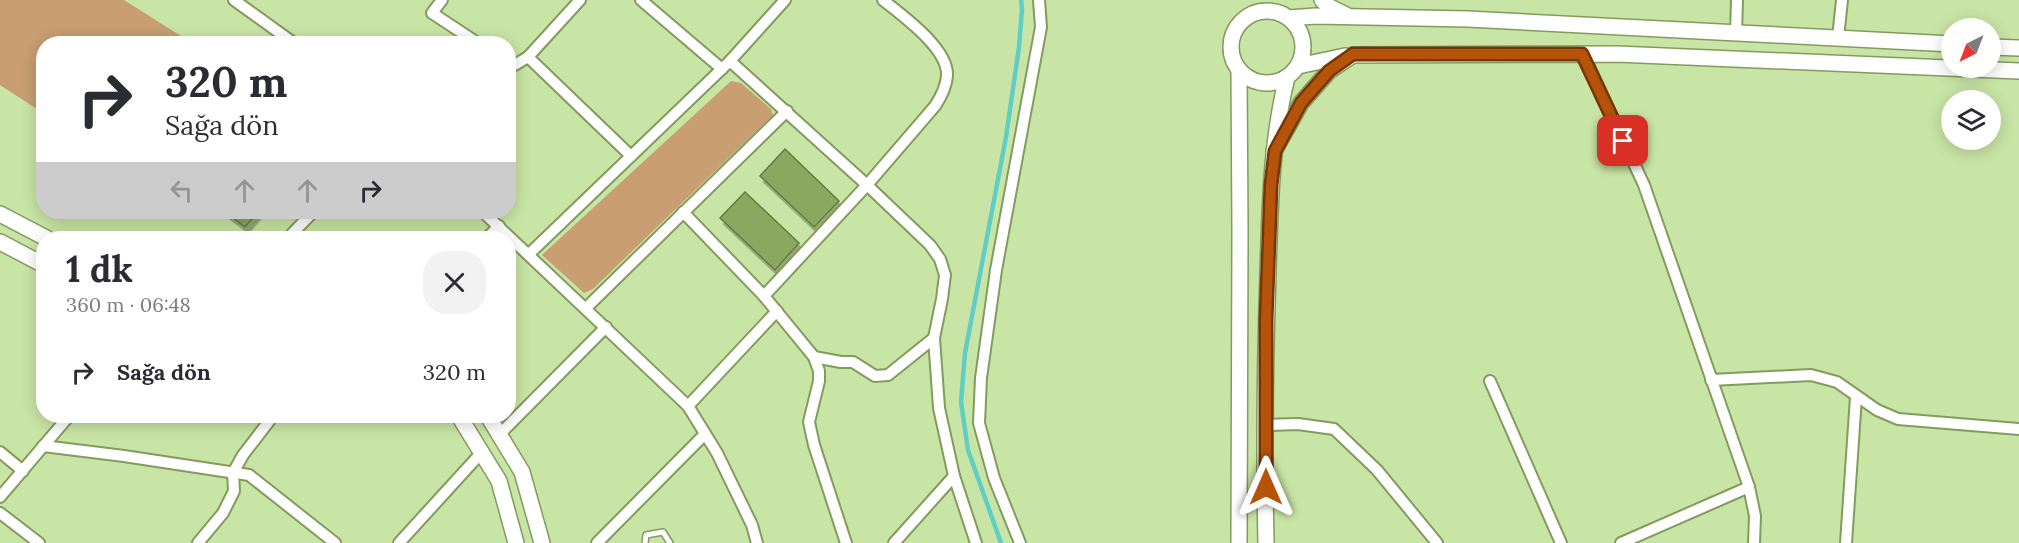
<!DOCTYPE html>
<html lang="tr">
<meta charset="utf-8">
<style>
:root{--surface:#fff;--page:#f2f2f3;--text:#2b2b33;--muted:#7c7c81}
body{margin:0;font-family:Lora,serif;background:var(--page);color:var(--text);height:100vh;display:flex;flex-direction:column;font-size:22px;white-space:nowrap}
*{box-sizing:border-box;margin:0}
p{font-size:20px;color:var(--muted)}
.icon{flex:none;width:33px;height:33px;fill:none;stroke:currentColor;stroke-width:2;stroke-linecap:round;stroke-linejoin:round}
.map{position:relative;flex:1;overflow:hidden}
.details{position:absolute;left:36px;top:231px;width:480px;height:192px;display:flex;flex-direction:column;background:var(--surface);border-radius:24px;box-shadow:0 3px 15px #0003}
.details>*{flex:none}
.top-card{position:absolute;left:36px;top:36px;width:480px;height:183px;border-radius:24px;box-shadow:0 3px 15px #0003;background:#fff;color:var(--text);overflow:hidden}
.needle{width:39px;rotate:222deg}
.controls{position:absolute;left:1941px;top:18px;display:grid;gap:12px}
.controls a{display:grid;place-items:center;width:60px;height:60px;border-radius:50%;background:var(--surface);box-shadow:0 3px 15px #0003;font-size:30px}
.pin{position:absolute;display:grid;place-items:center;width:51px;height:51px;color:#fff;margin:-26px;border-radius:12px;box-shadow:0 3px 9px #0006}
.me{position:absolute;width:66px;margin:-33px;rotate:0deg;stroke-linejoin:round;filter:drop-shadow(0 0 4px #0008)}
.turn{display:flex;align-items:center;gap:21px;height:126px;padding:0 30px;font-size:27px}
.turn .icon{width:78px;height:78px;stroke-width:2.5}
.turn b{display:block;font-size:42px;line-height:51px}
.lanes{display:flex;align-items:center;height:57px;padding:0 30px;background:#0003;justify-content:center;gap:30px;direction:ltr}
.lanes .off{opacity:.35}
.round{display:grid;place-items:center;flex:none;width:63px;height:63px;border-radius:24px;background:var(--page)}
.head{display:flex;align-items:center;justify-content:space-between;height:102px;padding:0 30px}
h1{font-size:36px;font-weight:800;line-height:45px}
ul{padding:0;list-style:none}
li{display:flex;align-items:center;gap:18px;height:78px;padding:0 30px}
li div{flex:1}
li b{display:block;font-size:22px}
li em{font-style:normal}
.map>svg:first-child{display:block}
.green{fill:#c89e72}
.lines{fill:none;stroke-linecap:round;stroke-linejoin:round}
.stream{stroke:#60cec4;stroke-width:4.5}
.building{fill:#8ba861;stroke:#637b3f;stroke-width:1.5;filter:url(#shadow)}
.lane-casing{stroke:#829c5e;stroke-width:8}
.street-casing{stroke:#829c5e;stroke-width:14}
.secondary-casing{stroke:#829c5e;stroke-width:18}
.lane{stroke:#fff;stroke-width:5}
.street{stroke:#fff;stroke-width:10}
.secondary{stroke:#fff;stroke-width:15}
.route-casing{stroke:#753606;stroke-width:15}
.route{stroke:#b45309;stroke-width:10}
</style>
<div class="map">
<svg width="2019" height="543" viewBox="0 0 2019 543">
<defs>
<filter id="shadow"><feDropShadow dx="3.5" dy="6" stdDeviation="0" flood-color="#0004"/></filter>
</defs>
<rect width="100%" height="100%" fill="#c9e5a5"/>
<g class="green">
<polygon points="0,0 124,0 192,43 44,44 43,113 0,85"/>
<polygon points="731,81 741,83 771,109 773,115 593,289 584,293 542,255"/>
</g>
<g class="lines">
<polyline class="stream" points="1001,543 968,450 961,402 965,353 1006,137 1019,47 1022,9 1021,0"/>
</g>
<g class="building">
<polygon points="785,149 839,201 814,227 760,176"/>
<polygon points="745,192 799,243 775,270 720,218"/>
<polygon points="225,212 258,212 245,227"/>
</g>
<g class="lines">
<g class="lane-casing">
<polyline id="lane" points="645,543 646,535 663,532 670,543"/>
</g>
<g class="street-casing">
<g id="street">
<polyline points="234,0 295,44"/>
<polyline points="442,0 432,13 479,44"/>
<polyline points="641,0 722,69"/>
<polyline points="1736,33 1737,0"/>
<polyline points="1838,38 1842,0"/>
<polyline points="1583,54 1644,185 1749,487 1755,516 1754,543"/>
<polyline points="528,57 631,156"/>
<polyline points="730,61 867,185 930,245 940,259 945,275 942,299 934,338 939,408 954,476 976,543"/>
<polyline points="508,69 528,57 580,0"/>
<polyline points="483,212 688,406 717,453 752,525 757,543"/>
<polyline points="683,212 764,296 814,357 819,371 819,381 809,422 814,445 846,543"/>
<polyline points="288,238 313,212"/>
<polyline points="487,238 499,226"/>
<polyline points="529,254 730,61 785,0"/>
<path d="M764 296 867 185 935 106C941 97 946 87 947 76 949 49 903 16 883 0"/>
<polyline points="586,308 787,111"/>
<polyline points="814,357 841,362 853,362 875,376 888,375 934,338"/>
<polyline points="1711,380 1811,375 1837,382 1877,410 1898,419 2019,429"/>
<polyline points="1490,381 1561,543"/>
<polyline points="688,406 777,311"/>
<polyline points="1266,425 1298,424 1334,429 1377,470 1437,543"/>
<polyline points="500,434 606,327"/>
<polyline points="43,446 124,456 249,475 335,543"/>
<polyline points="0,452 23,471"/>
<polyline points="0,497 69,416"/>
<polyline points="0,513 39,543"/>
<polyline points="198,543 223,513 234,491 233,473 243,455 273,416"/>
<polyline points="399,543 482,452"/>
<polyline points="597,543 705,434"/>
<polyline points="894,543 954,476"/>
<polyline points="1020,543 994,478 979,423 981,378 996,270 1041,27 1039,0"/>
<polyline points="1621,543 1749,487"/>
<polyline points="1846,543 1856,397"/>
</g>
</g>
<g class="secondary-casing">
<g id="secondary">
<polyline points="1322,0 1328,6 1346,15"/>
<circle cx="1267" cy="47" r="36"/>
<polyline points="1289,18 1315,16 1468,19 1952,44"/>
<polyline points="1990,47 2019,48"/>
<polyline points="1298,66 1345,56"/>
<polyline points="1239,70 1240,231 1239,543"/>
<polyline points="1274,151 1301,103 1329,71 1353,55 1617,54 2019,71"/>
<polyline points="0,214 46,238"/>
<polyline points="0,242 44,265"/>
<polyline points="459,416 499,481 516,543"/>
<polyline points="488,416 522,472 542,543"/>
<path d="M1266 543C1264 453 1265 363 1268 273 1270 207 1271 141 1287 77"/>
</g>
</g>
<use href="#lane" class="lane"/>
<use href="#street" class="street"/>
<use href="#secondary" class="secondary"/>
</g>
<g class="lines">
<g class="route-casing">
<polyline id="route" points="1266,487 1266,320 1271,185 1275,151 1301,103 1329,71 1353,54 1582,54 1623,141"/>
</g>
<use href="#route" class="route"/>
</g>
</svg>
<div class="controls">
<a><svg class="needle" viewBox="-14 -14 28 28"><path d="M0-13l5 13h-10z" fill="#e53935"/><path d="M0 13l5-13h-10z" fill="#7c7c81"/></svg></a>
<a><svg class="icon" aria-label="layers" viewBox="0 0 24 24"><path d="M12 4l9 5-9 5-9-5zM3 14l9 5 9-5"/></svg></a>
</div>
<div class="pin" style="left:1623px;top:141px;background:#d93025"><svg class="icon" aria-label="arrive" viewBox="0 0 24 24"><path d="M6 21V4h12l-3 4 3 4H6"/></svg></div>
<svg class="me" style="left:1266px;top:487px" viewBox="-20 -20 40 40"><path d="M0-17L14 15 0 8-14 15z" fill="#b45309" stroke="#fff" stroke-width="4"/></svg>
<div class="top-card">
<div class="turn"><svg class="icon" aria-label="right" viewBox="0 0 24 24"><path d="M7 20v-9h11M14 6l5 5-5 5"/></svg><div><b>320 m</b>Sağa dön</div></div>
<div class="lanes"><svg class="icon off" aria-label="left" viewBox="0 0 24 24"><path d="M17 20v-9H6M10 6l-5 5 5 5"/></svg><svg class="icon off" aria-label="ahead" viewBox="0 0 24 24"><path d="M12 20V5M6 11l6-6 6 6"/></svg><svg class="icon off" aria-label="ahead" viewBox="0 0 24 24"><path d="M12 20V5M6 11l6-6 6 6"/></svg><svg class="icon" aria-label="right" viewBox="0 0 24 24"><path d="M7 20v-9h11M14 6l5 5-5 5"/></svg></div>
</div>
<section class="details">
<div class="head"><div><h1>1 dk</h1><p>360 m · 06:48</p></div><a class="round"><svg class="icon" aria-label="close" viewBox="0 0 24 24"><path d="M6 6l12 12M18 6L6 18"/></svg></a></div>
<ul>
<li><svg class="icon" aria-label="right" viewBox="0 0 24 24"><path d="M7 20v-9h11M14 6l5 5-5 5"/></svg><div><b>Sağa dön</b></div><em>320 m</em></li>
</ul>
</section>
</div>
